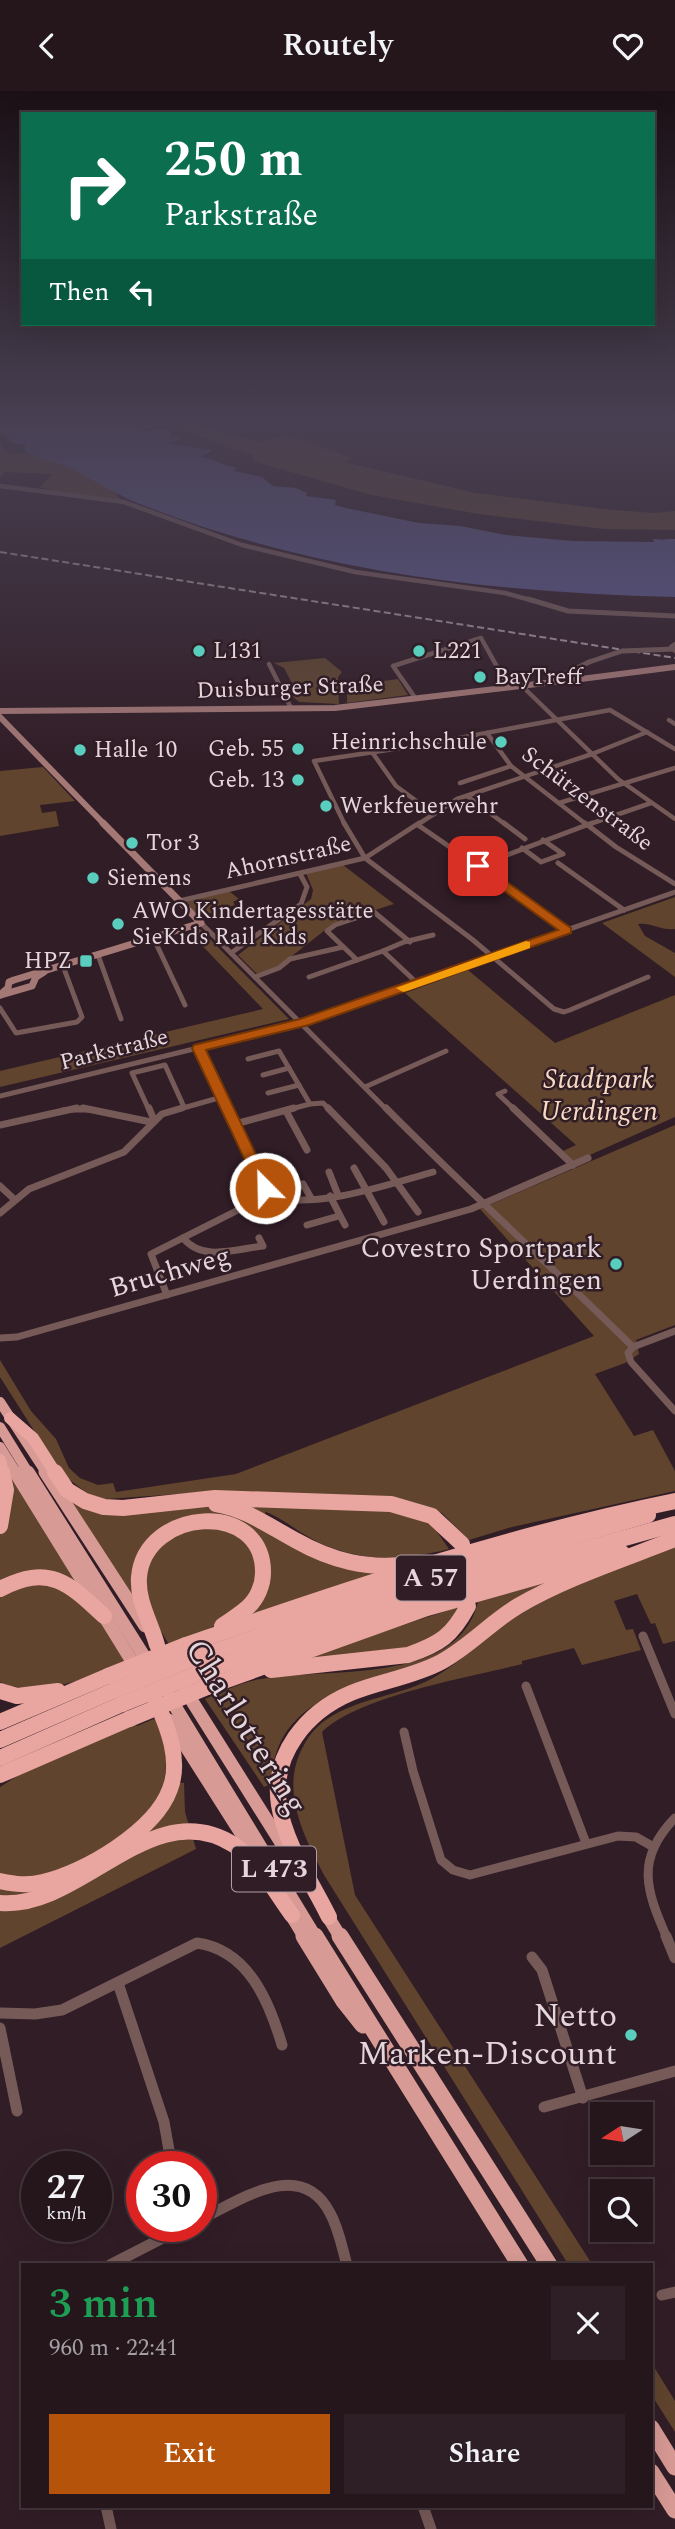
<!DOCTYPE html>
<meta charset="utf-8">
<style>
:root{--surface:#25161c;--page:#2d1f25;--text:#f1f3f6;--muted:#a39fa3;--line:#42353b;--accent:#b45309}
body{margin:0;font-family:Spectral,serif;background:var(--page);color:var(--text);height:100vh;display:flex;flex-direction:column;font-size:26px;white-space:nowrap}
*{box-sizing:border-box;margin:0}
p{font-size:23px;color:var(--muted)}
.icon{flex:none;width:38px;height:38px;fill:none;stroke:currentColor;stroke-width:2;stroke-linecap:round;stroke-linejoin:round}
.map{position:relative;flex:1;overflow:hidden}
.drawer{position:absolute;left:21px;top:2172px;width:632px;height:245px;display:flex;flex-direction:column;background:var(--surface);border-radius:0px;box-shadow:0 7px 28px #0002,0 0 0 2px var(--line)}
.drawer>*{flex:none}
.hud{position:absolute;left:21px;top:21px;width:634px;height:214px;border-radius:0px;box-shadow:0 7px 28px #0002,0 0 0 2px var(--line);background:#0b6e4f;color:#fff;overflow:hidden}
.needle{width:46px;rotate:258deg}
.tools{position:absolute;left:590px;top:2011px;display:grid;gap:14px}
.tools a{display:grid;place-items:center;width:63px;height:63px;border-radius:0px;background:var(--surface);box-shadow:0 7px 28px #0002,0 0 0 2px var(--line);font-size:35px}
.speed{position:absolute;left:21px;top:2060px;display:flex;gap:14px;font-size:35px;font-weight:700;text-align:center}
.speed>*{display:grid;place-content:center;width:91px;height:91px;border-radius:50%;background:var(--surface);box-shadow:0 7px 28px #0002,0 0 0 2px var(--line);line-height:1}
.speed small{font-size:18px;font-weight:400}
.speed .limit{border:10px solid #d22;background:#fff;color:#111}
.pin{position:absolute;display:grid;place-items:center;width:60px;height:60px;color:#fff;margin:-30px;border-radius:14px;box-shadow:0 4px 10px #0006}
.me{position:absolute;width:77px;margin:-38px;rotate:337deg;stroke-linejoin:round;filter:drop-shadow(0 0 5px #0008)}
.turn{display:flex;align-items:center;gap:24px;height:147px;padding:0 28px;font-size:32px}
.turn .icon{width:91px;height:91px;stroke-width:2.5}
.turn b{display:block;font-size:49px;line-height:60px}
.then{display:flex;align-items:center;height:66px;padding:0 28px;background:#0003;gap:14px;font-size:26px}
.round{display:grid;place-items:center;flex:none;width:74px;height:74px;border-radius:0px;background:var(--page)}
.summary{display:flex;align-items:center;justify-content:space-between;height:119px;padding:0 28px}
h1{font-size:42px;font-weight:600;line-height:52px;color:#1e9e55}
.button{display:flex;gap:14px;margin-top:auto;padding:14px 28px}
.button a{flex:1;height:80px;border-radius:0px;background:var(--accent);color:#fff;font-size:28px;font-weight:600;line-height:80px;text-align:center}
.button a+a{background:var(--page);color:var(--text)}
header{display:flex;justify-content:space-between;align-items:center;height:91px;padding:0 28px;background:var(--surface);font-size:32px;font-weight:600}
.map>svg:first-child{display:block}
.green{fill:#60442e}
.water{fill:#5c5a8e}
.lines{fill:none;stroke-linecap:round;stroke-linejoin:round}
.minor-far4{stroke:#765a58;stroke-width:4.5}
.minor-far3{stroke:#765a58;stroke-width:5}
.minor-far2{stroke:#765a58;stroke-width:7}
.minor-far1{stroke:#765a58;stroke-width:9}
.minor{stroke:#765a58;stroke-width:11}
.tertiary-far1{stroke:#765a58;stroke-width:4.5}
.tertiary{stroke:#765a58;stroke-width:5}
.secondary-far1{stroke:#a47875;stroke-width:6}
.secondary{stroke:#a47875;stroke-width:7}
.trunk-far2{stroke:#d89a95;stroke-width:10}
.trunk-far1{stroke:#d89a95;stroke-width:13}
.trunk{stroke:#d89a95;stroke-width:17}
.motorway-far1{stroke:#e9a59f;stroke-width:12}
.motorway{stroke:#e9a59f;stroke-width:16}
.rail{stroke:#aa9aa1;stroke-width:2;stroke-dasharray:7 3.5;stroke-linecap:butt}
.tertiary-bridge{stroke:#765a58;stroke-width:5}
.motorway-bridge{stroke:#e9a59f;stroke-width:16}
.route{fill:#b45309;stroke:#753606;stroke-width:2}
.slow{fill:#f59e0b}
.poi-dot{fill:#59cebf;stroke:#311d26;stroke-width:2.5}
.labels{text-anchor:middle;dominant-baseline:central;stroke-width:5;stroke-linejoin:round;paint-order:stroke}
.far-poi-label{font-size:23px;fill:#e5d6dc;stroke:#311d26;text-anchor:start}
.far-street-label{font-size:23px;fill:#e5d6dc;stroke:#311d26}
.shield{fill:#311d26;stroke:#af9ea5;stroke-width:2}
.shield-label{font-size:26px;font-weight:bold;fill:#e5d6dc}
.park-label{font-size:28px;font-style:italic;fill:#f8dac4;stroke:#311d26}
.poi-label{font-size:28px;fill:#e5d6dc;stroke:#311d26;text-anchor:end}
.street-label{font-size:28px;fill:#e5d6dc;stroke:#311d26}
.near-street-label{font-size:33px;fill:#e5d6dc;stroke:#311d26}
.near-poi-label{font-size:33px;fill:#e5d6dc;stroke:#311d26;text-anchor:end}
</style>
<header><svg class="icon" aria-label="back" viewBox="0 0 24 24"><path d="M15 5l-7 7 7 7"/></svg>Routely<svg class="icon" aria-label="heart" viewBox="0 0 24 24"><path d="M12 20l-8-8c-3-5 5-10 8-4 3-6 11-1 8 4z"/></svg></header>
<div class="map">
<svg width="675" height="2438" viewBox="0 0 675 2438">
<rect width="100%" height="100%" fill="#311d26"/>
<g class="green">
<polygon points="168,334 201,334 260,352 288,344 352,367 345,371 475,402 613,419 654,422 675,420 675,439 604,438 479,423 372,404 263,373 253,369 252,364"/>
<path d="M0 351 5 360 13 364C41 354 93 388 118 403L116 404 121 408 74 405 40 396 53 383 3 381 5 382 0 386Z"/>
<polygon points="325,567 342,581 338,586 339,613 299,611 288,601 293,594 284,577 274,572"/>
<polygon points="398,588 408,604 347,612 347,601 372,598 369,592"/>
<polygon points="43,676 75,710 40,714 42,722 56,720 59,735 0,745 0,680"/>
<polygon points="343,774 394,813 334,832 278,876 257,883 238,864 311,808 313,799 306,782"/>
<polygon points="229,800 239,808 233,811 235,814 200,826 186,811"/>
<path d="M675 806V838C662 840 650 831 638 833L645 845 675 862V886L602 832Z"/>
<polygon points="200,838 289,928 0,996 0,980 263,918 190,842"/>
<polygon points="468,879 555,952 675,904 675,1026 574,1071 563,1060 576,1054 405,902"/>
<polygon points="675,1034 675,1234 636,1249 639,1263 625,1272 595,1283 634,1345 653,1339 675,1380 675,1400 512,1436 469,1449 442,1422 403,1410 195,1402 105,1408 88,1403 61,1382 0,1286 0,1269 31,1320 56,1348 69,1377 80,1387 98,1394 113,1392 116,1401 236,1383 594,1245 480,1118"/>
<polygon points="8,1382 73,1487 72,1489 0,1495 0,1443 6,1426"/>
<path d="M65 1400 79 1409 199 1414 388 1415 426 1425 449 1458C402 1470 357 1472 312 1448 297 1440 282 1427 266 1421L260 1429 385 1480 245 1527 268 1475 219 1427 149 1454 139 1518Z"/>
<polygon points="211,1433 246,1447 260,1486 236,1524 171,1557 152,1525 144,1500 148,1468 169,1443"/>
<path d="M675 1454V1550L663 1553 655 1532 651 1533 637 1503 614 1510 626 1539 633 1538 641 1559 582 1574 574 1557 522 1570V1573C470 1586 358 1605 322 1641L355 1804 592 2173H568L324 1784C303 1743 279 1698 304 1654 329 1607 392 1610 433 1587 463 1570 486 1544 515 1526 565 1496 621 1476 675 1454Z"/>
<path d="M563 1487C528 1510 488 1542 451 1561 398 1589 321 1589 285 1643 275 1658 272 1677 269 1694L264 1696 205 1608C223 1600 242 1591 261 1588 320 1577 436 1592 470 1531 474 1525 476 1517 478 1511Z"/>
<path d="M47 1490 91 1515 126 1570C92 1587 37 1608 0 1591V1505L6 1501Z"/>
<polygon points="464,1514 453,1535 416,1560 291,1571"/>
<path d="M156 1627C167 1647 168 1667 164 1690L184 1692 185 1721 196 1758 0 1857V1696L22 1682 135 1633 137 1635Z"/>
<polygon points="651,2271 675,2310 675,2341 651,2303"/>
</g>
<path class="water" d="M0 334H159L140 340 168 338 171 342 169 345 184 347 167 353 213 359 200 366C213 366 223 375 237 377L234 380 262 386 273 395 296 397 307 402 306 405 336 409 335 414 346 417 419 432 460 435 506 444 573 450 654 451 653 448 667 449 663 448H675V506C492 502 306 480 135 411 114 402 94 389 74 379 59 371 39 369 25 360V353L10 352 6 344 0 343Z"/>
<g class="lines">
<g class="minor-far4">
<polyline points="675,553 671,556 675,560"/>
<polyline points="269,573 291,617"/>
<polyline points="522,595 618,688 675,728"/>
<polyline points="416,608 393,575 481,547 509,597"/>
<polyline points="669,629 675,633"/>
<polyline points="487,642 511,675 587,734"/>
<polyline points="372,661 396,695 434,723"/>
<polyline points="460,692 511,675"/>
<polyline points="467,705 506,734"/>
<polyline points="559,712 675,677"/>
<polyline points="345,734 314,670 421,654 610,619 675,658"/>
<polyline points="417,734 457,708 592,663 647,641"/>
<polyline points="587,734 651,712"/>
</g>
<g class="minor-far3">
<polyline points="344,732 365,767 473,849 554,918 564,921 570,919 648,886"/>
<polyline points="504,732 525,748"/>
<polyline points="585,732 616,756 675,793"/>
<polyline points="418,734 544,821 567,840"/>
<polyline points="522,757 541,771 563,763 543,749"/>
<polyline points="558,772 624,819"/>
<polyline points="478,775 592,732"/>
<polyline points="179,810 365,767 419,732"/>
<polyline points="201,832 387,1019"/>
<polyline points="154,848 185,914"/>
<polyline points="383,860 404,851 433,844"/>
<polyline points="231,862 301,813 307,796 300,783"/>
<polyline points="98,864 121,928"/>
<polyline points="357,869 327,840 335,834 374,821 410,851"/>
<polyline points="255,886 279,877 290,868 343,856"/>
<polyline points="309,886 383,860 417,892"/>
<polyline points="0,917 16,942 77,931 82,926 63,875"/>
<polyline points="199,957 229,1019"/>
<polyline points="248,968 279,960 310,1013 323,1012 330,1019"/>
<polyline points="263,984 289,977"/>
<polyline points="365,996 446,960"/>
<polyline points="505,1000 498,1003 515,1019"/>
<polyline points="268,1002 299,994"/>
<polyline points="0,1005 301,932 675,801"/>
<polyline points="63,1019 91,1019"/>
<polyline points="149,1019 132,982 165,974 184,1016"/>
<polyline points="176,1019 222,1006"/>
<polyline points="287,1019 310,1013"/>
</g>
<g class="minor-far2">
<polyline points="83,1017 151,1031"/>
<polyline points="149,1017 154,1029"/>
<polyline points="228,1017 264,1091 264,1103"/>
<polyline points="328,1017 386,1077 418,1121"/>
<path d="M386 1017C467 1099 551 1175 633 1256"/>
<polyline points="513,1017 573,1074"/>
<polyline points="286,1020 307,1059"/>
<polyline points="235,1033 294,1017"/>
<polyline points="0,1034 77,1017"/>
<polyline points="354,1077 384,1131"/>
<polyline points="329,1081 338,1104"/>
<polyline points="303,1093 311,1107"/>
<polyline points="0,1095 14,1108"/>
<path d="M264 1103C310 1121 386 1094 433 1081"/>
<polyline points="330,1105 345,1134"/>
<polyline points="0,1122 29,1098 124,1061 162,1023 182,1017"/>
<polyline points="307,1134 339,1125"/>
<path d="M183 1147C203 1171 235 1158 263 1155L259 1147"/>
<polyline points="167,1204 151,1163 252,1112 264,1103"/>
<polyline points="675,1240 633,1256 628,1262 631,1271 675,1320"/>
<polyline points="0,1247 17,1246 471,1118 588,1067"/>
</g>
<g class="minor-far1">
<polyline points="643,1545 675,1623"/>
<polyline points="526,1595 586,1752"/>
<polyline points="404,1641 413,1680 441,1769 453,1779 470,1784 618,1745 636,1746 650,1754"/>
<path d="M667 1847C646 1799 635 1768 675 1727"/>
</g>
<g class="minor">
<polyline points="666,1845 675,1867"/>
<polyline points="532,1866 542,1879 583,2007"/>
<polyline points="118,1892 164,2031 172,2076"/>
<path d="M0 1922 35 1923 62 1919 197 1852C248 1859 269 1910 282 1954"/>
<polyline points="0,1937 17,2020"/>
<polyline points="544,2016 675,1980"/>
<path d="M201 2128C241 2109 301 2066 330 2122 339 2138 342 2157 347 2174"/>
<polyline points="110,2174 186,2135"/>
<polyline points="662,2204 675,2201"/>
<polyline points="106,2415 111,2438"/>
<polyline points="423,2415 431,2438"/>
</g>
<polyline class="tertiary-far1" points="0,395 124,411 242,454 355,481 505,502 534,510"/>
<g class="tertiary">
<polyline points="528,508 568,520 675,525"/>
<polyline points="549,591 589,571"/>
</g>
<g class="secondary-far1">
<polyline points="573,589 675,576"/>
<polyline points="0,620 335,617 579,588"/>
<polyline points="0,626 105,734"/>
</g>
<g class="secondary">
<polyline points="0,904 8,897 9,891 14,889 201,832 103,732"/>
<polyline points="1,904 32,895 36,886 44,881"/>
</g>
<g class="trunk-far2">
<polyline points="0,1311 47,1383"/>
<polyline points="0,1336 29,1383"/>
<polyline points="0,1356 17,1383"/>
</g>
<g class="trunk-far1">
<polyline points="15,1381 138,1580"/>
<polyline points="28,1381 149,1573"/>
<polyline points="45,1381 145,1535"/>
<polyline points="185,1599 290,1766"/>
<polyline points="170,1607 316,1847"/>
<polyline points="169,1629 256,1766"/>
<polyline points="288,1819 305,1847"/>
<polyline points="325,1821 341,1847"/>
</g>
<g class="trunk">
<polyline points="304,1845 344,1910 363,1934"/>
<polyline points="315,1845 520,2174"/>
<polyline points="340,1845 549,2174"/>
<polyline points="651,2337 675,2376"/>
<polyline points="651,2381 675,2419"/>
</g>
<g class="motorway-far1">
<polyline points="10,1327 33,1347 56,1383"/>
<polyline points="0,1369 3,1383"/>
</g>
<g class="motorway">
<polyline points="55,1381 67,1399 85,1410 104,1416 123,1417 215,1407 391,1413 432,1425 462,1453"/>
<path d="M216 1413C246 1418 269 1435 295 1449 332 1470 368 1479 410 1473"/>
<polyline points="0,1435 6,1399 2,1381"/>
<path d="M0 1498C49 1473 68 1491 104 1525"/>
<path d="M157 1554C151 1532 137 1510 139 1486 145 1417 264 1408 263 1482 263 1494 257 1508 248 1516 240 1523 231 1529 222 1535"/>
<path d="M186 1554C347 1498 508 1444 675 1410"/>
<polyline points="190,1569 412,1492 648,1424"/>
<path d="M271 1579 408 1564C440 1553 452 1545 468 1515"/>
<polyline points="200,1582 418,1505 675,1433"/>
<polyline points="207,1596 427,1517 622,1462"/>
<polyline points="0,1600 17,1605 58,1600"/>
<polyline points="0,1631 108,1585"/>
<polyline points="0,1649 115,1599"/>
<polyline points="0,1667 122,1613"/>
<polyline points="0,1684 129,1628"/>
<path d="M0 1790C15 1793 27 1795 43 1791 84 1782 155 1740 170 1698 181 1669 168 1637 156 1610"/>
<path d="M0 1812C81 1819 152 1701 234 1754 259 1770 275 1801 292 1824"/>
<path d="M329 1826C312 1791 285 1753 279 1714 271 1664 306 1621 351 1602 380 1590 413 1586 441 1571 469 1556 491 1531 518 1515 568 1486 622 1469 675 1448"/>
</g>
<polyline class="rail" points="0,461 675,567"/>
<polyline class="tertiary-bridge" points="589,571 622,560 675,558"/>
<g class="motorway-bridge">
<polyline points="108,1585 186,1554"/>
<polyline points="115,1599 190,1569"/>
<polyline points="122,1613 200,1582"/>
<polyline points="129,1628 207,1596"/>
</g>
</g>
<linearGradient id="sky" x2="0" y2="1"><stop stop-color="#1b1015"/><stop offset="0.49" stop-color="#484052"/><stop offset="1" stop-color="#484052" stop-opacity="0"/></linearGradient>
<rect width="675" height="675" fill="url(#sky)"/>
<polygon class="route" points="474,773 482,773 571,837 571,842 309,934 206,959 272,1097 265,1102 260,1101 192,957 194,954 300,928 558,839 474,778"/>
<polygon class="slow" points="526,850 530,851 530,857 407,900 403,901 396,897"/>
<g class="poi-dot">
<circle cx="199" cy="560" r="7"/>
<circle cx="419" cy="560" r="7"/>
<circle cx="480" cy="586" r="7"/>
<circle cx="501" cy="651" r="7"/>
<circle cx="298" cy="658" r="7"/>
<circle cx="80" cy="659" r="7"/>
<circle cx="298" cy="689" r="7"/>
<circle cx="326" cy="715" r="7"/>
<circle cx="132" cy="752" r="7"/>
<circle cx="93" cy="787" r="7"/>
<circle cx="118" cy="833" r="7"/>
<rect x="79" y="863" width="14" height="14" rx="3.5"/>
<circle cx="616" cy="1173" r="7"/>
<circle cx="631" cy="1944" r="7"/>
</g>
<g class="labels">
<g class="far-poi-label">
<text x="213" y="560">L131</text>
<text x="433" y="560">L221</text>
<text x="494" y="586">BayTreff</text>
<text x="487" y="651" text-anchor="end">Heinrichschule</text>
<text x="284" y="658" text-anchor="end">Geb. 55</text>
<text x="94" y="659">Halle 10</text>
<text x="284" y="689" text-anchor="end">Geb. 13</text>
<text x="340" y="715">Werkfeuerwehr</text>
<text x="146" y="752">Tor 3</text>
<text x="107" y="787">Siemens</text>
<text x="132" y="820">AWO Kindertagesstätte<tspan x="132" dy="26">SieKids Rail Kids</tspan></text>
<text x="72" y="870" text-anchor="end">HPZ</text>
</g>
<g class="far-street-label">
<text transform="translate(290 597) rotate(-2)">Duisburger Straße</text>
<text transform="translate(587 708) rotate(37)">Schützenstraße</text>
<text transform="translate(288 767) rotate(-13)">Ahornstraße</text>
<text transform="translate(114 959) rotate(-14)">Parkstraße</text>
</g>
<g class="shield">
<rect x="396" y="1464.5" width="70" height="45" rx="5"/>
<rect x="232" y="1755.5" width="84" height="45" rx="5"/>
</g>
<g class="shield-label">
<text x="431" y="1487">A 57</text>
<text x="274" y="1778">L 473</text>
</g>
<g class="park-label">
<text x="599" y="988">Stadtpark<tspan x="599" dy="32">Uerdingen</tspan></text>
</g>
<g class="poi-label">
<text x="602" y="1157">Covestro Sportpark<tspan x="602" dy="32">Uerdingen</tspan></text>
</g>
<g class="street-label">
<text transform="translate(170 1181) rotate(-16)">Bruchweg</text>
</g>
<g class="near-street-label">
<text transform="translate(246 1636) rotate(58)">Charlottering</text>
</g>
<g class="near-poi-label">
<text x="617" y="1925">Netto<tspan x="617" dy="38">Marken-Discount</tspan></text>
</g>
</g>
</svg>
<div class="tools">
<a><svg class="needle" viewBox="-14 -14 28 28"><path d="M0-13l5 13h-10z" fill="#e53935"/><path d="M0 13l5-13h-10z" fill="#a39fa3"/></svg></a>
<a><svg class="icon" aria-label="search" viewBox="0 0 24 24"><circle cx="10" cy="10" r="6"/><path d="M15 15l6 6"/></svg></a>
</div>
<div class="speed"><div>27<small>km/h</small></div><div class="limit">30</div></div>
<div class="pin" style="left:478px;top:775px;background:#d93025"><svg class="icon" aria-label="arrive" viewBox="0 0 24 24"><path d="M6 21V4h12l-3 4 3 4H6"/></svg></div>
<svg class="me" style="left:265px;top:1097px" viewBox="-20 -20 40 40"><circle r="17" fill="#b45309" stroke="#fff" stroke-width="3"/><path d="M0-11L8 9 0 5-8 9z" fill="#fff"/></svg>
<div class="hud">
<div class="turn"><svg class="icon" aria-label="right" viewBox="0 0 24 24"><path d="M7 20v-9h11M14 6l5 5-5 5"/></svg><div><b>250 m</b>Parkstraße</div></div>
<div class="then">Then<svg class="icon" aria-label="left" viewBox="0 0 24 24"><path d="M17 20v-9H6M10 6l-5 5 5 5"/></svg></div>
</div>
<section class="drawer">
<div class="summary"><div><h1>3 min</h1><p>960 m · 22:41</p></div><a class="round"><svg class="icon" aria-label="close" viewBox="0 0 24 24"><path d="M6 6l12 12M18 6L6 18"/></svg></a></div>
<div class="button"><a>Exit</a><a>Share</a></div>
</section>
</div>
